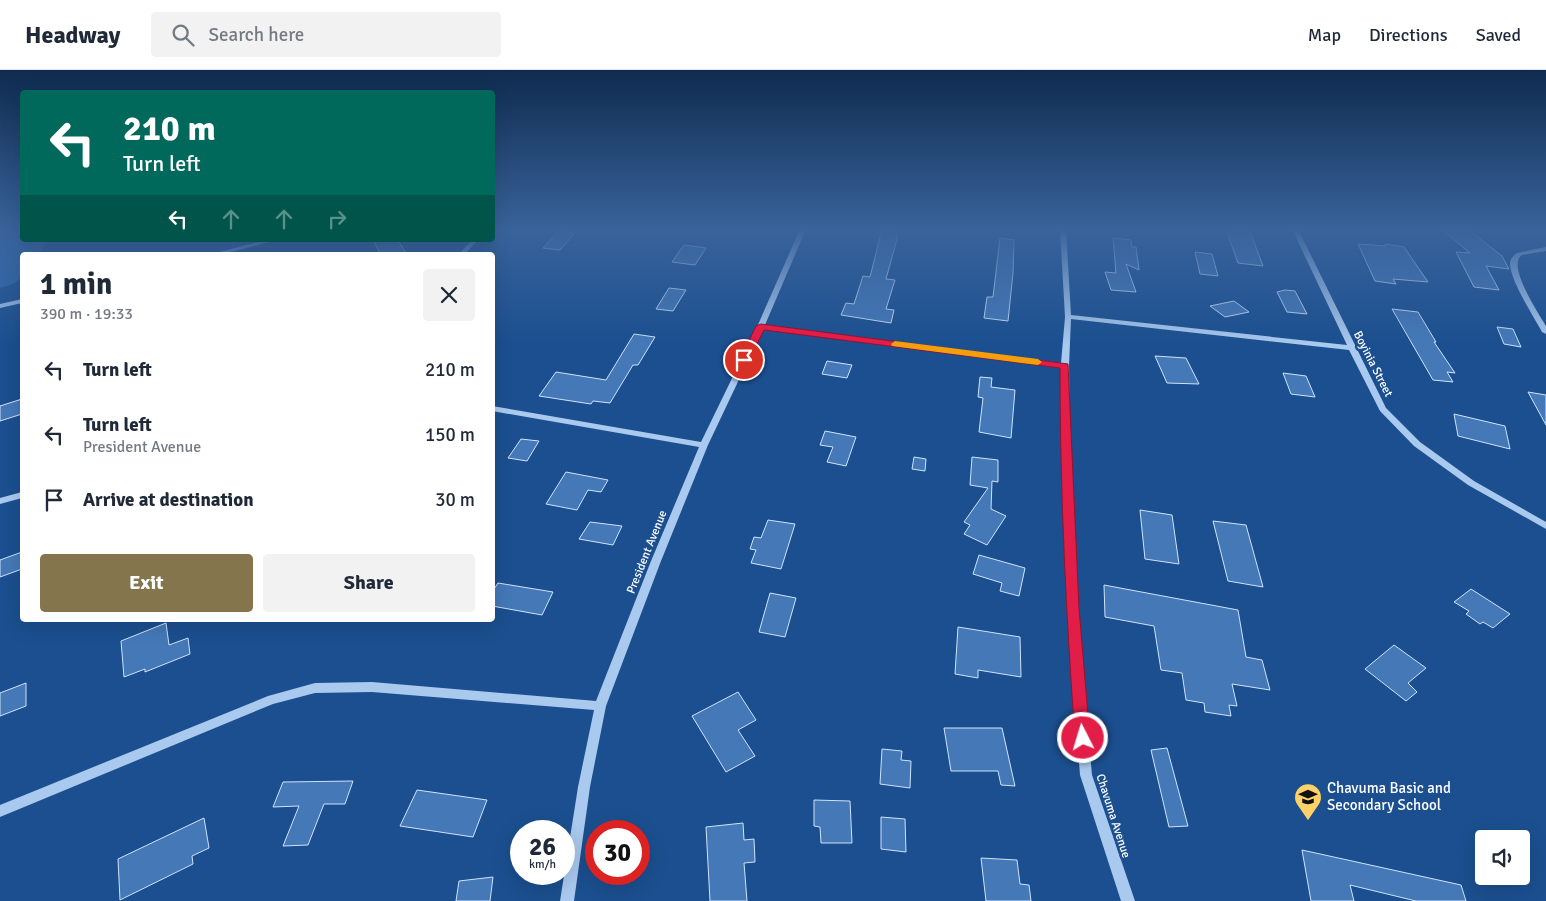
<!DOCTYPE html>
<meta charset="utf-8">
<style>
:root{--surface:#fff;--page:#f2f2f3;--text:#1f2937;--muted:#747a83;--line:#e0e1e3;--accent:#84754c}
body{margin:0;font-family:Signika,sans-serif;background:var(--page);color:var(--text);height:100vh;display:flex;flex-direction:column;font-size:19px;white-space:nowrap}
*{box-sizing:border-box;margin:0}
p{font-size:16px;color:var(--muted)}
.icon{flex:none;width:28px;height:28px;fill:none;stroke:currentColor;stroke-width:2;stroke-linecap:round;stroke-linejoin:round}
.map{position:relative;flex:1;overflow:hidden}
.panel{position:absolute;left:20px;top:182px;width:475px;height:370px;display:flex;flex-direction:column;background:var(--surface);border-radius:5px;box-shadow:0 5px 20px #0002}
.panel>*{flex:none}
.guide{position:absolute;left:20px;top:20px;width:475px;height:152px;border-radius:5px;box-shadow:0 5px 20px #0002;background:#00695c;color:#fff;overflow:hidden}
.tools{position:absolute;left:1475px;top:760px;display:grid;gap:10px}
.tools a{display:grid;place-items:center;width:55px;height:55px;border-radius:5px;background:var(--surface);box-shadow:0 5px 20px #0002;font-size:25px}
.speed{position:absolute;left:510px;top:750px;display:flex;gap:10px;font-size:25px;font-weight:700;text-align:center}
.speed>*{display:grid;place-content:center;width:65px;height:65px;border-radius:50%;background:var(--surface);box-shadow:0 5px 20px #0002;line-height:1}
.speed small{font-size:12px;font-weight:400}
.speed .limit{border:8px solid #d22;background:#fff;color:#111}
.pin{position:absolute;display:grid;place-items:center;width:42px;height:42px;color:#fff;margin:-21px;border:2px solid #fff;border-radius:50%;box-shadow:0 1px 5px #0007}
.me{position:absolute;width:55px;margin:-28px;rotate:355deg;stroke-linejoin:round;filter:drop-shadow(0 0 4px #0008)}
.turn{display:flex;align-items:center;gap:18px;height:105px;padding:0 20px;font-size:22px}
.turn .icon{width:65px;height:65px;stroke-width:2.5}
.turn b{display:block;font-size:35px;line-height:42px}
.lanes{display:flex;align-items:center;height:48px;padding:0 20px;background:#0003;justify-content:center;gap:25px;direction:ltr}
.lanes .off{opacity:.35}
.round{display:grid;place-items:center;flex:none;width:52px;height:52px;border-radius:5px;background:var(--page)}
.overview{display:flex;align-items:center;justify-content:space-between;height:85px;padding:0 20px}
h1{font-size:30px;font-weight:700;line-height:38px}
.primary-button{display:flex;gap:10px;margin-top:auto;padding:10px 20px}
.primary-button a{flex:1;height:58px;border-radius:5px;background:var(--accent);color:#fff;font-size:20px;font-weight:700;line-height:58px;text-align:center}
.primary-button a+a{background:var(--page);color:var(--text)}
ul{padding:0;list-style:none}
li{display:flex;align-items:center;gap:15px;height:65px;padding:0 20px}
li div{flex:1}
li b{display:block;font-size:19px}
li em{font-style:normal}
header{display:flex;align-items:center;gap:30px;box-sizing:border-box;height:70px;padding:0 25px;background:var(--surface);border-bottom:1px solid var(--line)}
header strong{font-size:24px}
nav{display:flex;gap:28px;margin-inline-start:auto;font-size:18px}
.search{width:350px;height:45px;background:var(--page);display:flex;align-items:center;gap:12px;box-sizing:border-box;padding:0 18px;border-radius:5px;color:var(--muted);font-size:19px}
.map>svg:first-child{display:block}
.green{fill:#2e69ad}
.building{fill:#4478b7;stroke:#cfe3fa}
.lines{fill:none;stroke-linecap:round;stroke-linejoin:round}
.minor{fill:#a9c9ee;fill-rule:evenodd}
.route{fill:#e11d48;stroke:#92132f}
.slow{fill:#f59e0b}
.labels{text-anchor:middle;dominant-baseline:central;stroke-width:5;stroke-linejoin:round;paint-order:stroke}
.street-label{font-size:12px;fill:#fff;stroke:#1b4f8f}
.near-poi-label{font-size:15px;fill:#fff;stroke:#1b4f8f;text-anchor:start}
</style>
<header>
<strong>Headway</strong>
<div class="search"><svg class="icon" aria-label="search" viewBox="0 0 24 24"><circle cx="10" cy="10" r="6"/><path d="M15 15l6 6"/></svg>Search here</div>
<nav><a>Map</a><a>Directions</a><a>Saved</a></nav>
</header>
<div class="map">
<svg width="1546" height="831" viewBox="0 0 1546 831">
<rect width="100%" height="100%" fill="#1b4f8f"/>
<path class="green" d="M0 159H22V170H49L38 185H22C22 208 23 212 0 218Z"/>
<g class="building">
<polygon points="882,159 897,159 897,169 886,209 895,210 886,239 894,240 891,253 841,245 846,233 854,234 863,206 870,207"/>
<polygon points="1231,159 1249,159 1263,196 1238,193 1227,162 1233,163"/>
<polygon points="1441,159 1469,160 1502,186 1509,199 1486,196 1499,220 1474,217 1456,182 1470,183"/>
<polygon points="559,161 575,163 560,180 543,178"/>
<polygon points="1000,168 1014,170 1013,203 1008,251 984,248 987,227 993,227"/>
<polygon points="1113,168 1131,170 1132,177 1136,177 1139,200 1126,194 1136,222 1111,220 1105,202 1116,203"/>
<polygon points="373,170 398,170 407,185 381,185"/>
<polygon points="1358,174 1386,176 1385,174 1404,177 1428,212 1393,209 1396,214 1375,211"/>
<polygon points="684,175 706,178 695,195 672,192"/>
<polygon points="1195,182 1212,184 1218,206 1200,204"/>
<polygon points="669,218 686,220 673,241 656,239"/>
<polygon points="1285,220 1295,221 1307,244 1287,242 1277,222"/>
<polygon points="1234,231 1249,242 1225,247 1210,236"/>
<polygon points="1392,239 1418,242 1436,272 1434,272 1455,303 1447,302 1453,312 1433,310"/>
<polygon points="1497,257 1513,259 1521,277 1504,274"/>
<polygon points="634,264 655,267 638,295 633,295 610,333 593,331 591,334 539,326 556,302 606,310"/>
<polygon points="1155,286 1186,288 1199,314 1167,313"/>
<polygon points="827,291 852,295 847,308 822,304"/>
<polygon points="1283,303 1306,306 1315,327 1291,324"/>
<polygon points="980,307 992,308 991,317 1015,320 1011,368 979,362 983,328 978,327"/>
<polygon points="1528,322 1546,325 1546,355"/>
<polygon points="22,329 22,344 0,351 0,336"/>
<polygon points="1454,344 1505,356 1510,379 1458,366"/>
<polygon points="825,361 856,367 846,396 827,392 833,377 820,375"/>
<polygon points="521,369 539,371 527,391 508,388"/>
<polygon points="914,387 926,389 925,401 912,399"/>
<polygon points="972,387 998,390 998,412 992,411 991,439 1006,446 987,475 964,464 970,455 964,452 988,418 970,415"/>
<polygon points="566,402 608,410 601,422 588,420 577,440 546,434"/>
<polygon points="1140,440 1172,445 1179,494 1145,489"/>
<polygon points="768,450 795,454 781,499 751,493 756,480 750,479 754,467 761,468"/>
<polygon points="1213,451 1246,455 1263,517 1228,511"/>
<polygon points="590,452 622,456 613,475 579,469"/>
<polygon points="22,482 22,499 0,507 0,490"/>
<polygon points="979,485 1025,498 1019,526 1000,521 1002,513 973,504"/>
<polygon points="498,513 553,522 542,545 492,536 492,522"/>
<polygon points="1104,515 1238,540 1246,587 1262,590 1270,620 1232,614 1237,636 1229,635 1231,646 1205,642 1204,633 1186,630 1182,603 1161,600 1154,556 1105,547"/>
<polygon points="1471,519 1510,544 1493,558 1483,552 1480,554 1466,544 1469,541 1454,532"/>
<polygon points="770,523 796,528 785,567 759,562"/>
<polygon points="166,553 169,575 188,568 190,584 145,602 145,599 124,607 121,571"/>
<polygon points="958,557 1020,567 1021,607 978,600 978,608 955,604"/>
<polygon points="1394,575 1426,598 1408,613 1417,622 1406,631 1365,599"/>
<polygon points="26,613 26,636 0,646 0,623"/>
<polygon points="738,622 756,650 738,660 755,686 726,702 692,646"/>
<polygon points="944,658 1002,658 1015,716 1001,715 998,701 951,701"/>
<polygon points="1167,678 1188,756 1169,757 1151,680"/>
<polygon points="882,679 902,681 901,690 911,691 910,718 880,714"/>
<polygon points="353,711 345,734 324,734 308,775 283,776 299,736 273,737 283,712"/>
<polygon points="417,720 487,730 473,767 400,756"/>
<polygon points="814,730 850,731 852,773 821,773 820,757 814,756"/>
<polygon points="881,747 905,749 906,782 881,779"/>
<polygon points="204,748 209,778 192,786 193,794 120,830 118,789"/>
<polygon points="743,753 744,770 754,769 755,792 744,793 747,831 710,831 706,757"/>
<polygon points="1302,780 1461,815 1466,831 1416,831 1350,815 1354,831 1311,831"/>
<polygon points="981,788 1017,790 1020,814 1029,815 1031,831 986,831"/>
<polygon points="493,807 490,831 456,831 459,811"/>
</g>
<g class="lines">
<g class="minor">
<polygon points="800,159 806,159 765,255 1061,293 1065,247 1060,159 1066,159 1071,245 1347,275 1292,159 1298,159 1386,338 1420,372 1474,411 1546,452 1546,459 1468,415 1414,376 1380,341 1349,280 1071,249 1069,296 1070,370 1077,538 1092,705 1135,831 1121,831 1080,705 1067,538 1062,370 1061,298 763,259 708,375 661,491 606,636 590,717 574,831 560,831 578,717 594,640 372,622 315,623 273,634 0,747 0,735 268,626 315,613 372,612 596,631 651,491 699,377 492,341 492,336 701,372 757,257"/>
<polygon points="266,170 277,170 219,185 208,185"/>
<polygon points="472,170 478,170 464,185 458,185"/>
<path d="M1546 177V181L1522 185C1506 195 1539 244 1546 256V264L1542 262C1534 247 1509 209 1510 192 1511 188 1514 185 1517 183Z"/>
<polygon points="22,229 22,233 0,238 0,234"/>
<polygon points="22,422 22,428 0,434 0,428"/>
</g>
</g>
<linearGradient id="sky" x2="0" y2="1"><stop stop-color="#0f2b4f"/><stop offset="0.58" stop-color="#39639b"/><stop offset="1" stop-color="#39639b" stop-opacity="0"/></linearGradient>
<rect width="1546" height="275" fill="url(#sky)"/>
<path class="route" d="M761 254 1068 294 1079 538 1090 668 1088 673 1083 675 1078 673 1075 668C1066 545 1060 422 1060 298L764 260 748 292H741L740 290 756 256Z"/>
<polygon class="slow" points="895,271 1038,289 1042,292 1038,295 892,276 891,274"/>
<defs>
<g id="school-pin" transform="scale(1.4375)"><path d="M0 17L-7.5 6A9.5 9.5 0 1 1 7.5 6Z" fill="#ffd166" stroke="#1b4f8f"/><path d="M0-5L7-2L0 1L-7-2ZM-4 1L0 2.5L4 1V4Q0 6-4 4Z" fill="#111"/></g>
</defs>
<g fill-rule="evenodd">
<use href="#school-pin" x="1308" y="727"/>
</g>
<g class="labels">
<g class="street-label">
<text transform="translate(1373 294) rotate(63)">Boyinia Street</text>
<text transform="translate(647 482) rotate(-68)">President Avenue</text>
<text transform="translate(1113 746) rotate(72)">Chavuma Avenue</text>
</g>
<g class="near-poi-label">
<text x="1327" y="718">Chavuma Basic and<tspan x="1327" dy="17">Secondary School</tspan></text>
</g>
</g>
</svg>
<div class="tools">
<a><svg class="icon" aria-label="sound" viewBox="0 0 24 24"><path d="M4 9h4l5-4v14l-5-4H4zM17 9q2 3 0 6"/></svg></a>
</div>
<div class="speed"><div>26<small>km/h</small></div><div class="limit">30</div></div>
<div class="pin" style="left:744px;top:290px;background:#d93025"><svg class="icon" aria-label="arrive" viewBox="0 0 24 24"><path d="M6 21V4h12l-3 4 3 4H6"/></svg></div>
<svg class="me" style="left:1083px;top:668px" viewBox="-20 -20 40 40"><circle r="17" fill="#e11d48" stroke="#fff" stroke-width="3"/><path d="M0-11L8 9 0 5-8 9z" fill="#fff"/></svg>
<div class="guide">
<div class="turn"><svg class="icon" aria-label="left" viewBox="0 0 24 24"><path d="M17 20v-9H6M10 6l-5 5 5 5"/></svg><div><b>210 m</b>Turn left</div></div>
<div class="lanes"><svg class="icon" aria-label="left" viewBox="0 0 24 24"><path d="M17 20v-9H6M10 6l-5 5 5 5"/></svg><svg class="icon off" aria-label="ahead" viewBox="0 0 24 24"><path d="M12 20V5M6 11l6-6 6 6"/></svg><svg class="icon off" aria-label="ahead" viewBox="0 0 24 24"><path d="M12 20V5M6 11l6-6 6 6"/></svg><svg class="icon off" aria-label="right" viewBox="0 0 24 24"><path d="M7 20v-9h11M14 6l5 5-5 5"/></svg></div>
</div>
<section class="panel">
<div class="overview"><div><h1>1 min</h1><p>390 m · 19:33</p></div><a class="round"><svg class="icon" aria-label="close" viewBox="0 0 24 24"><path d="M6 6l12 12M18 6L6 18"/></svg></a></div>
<ul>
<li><svg class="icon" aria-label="left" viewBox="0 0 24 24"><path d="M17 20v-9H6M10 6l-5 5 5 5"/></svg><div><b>Turn left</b></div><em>210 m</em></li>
<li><svg class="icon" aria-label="left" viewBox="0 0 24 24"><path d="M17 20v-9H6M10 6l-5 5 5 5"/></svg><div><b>Turn left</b><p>President Avenue</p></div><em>150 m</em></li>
<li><svg class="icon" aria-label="arrive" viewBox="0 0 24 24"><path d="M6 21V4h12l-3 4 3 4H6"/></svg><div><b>Arrive at destination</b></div><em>30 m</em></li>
</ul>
<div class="primary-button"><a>Exit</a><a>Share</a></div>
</section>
</div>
